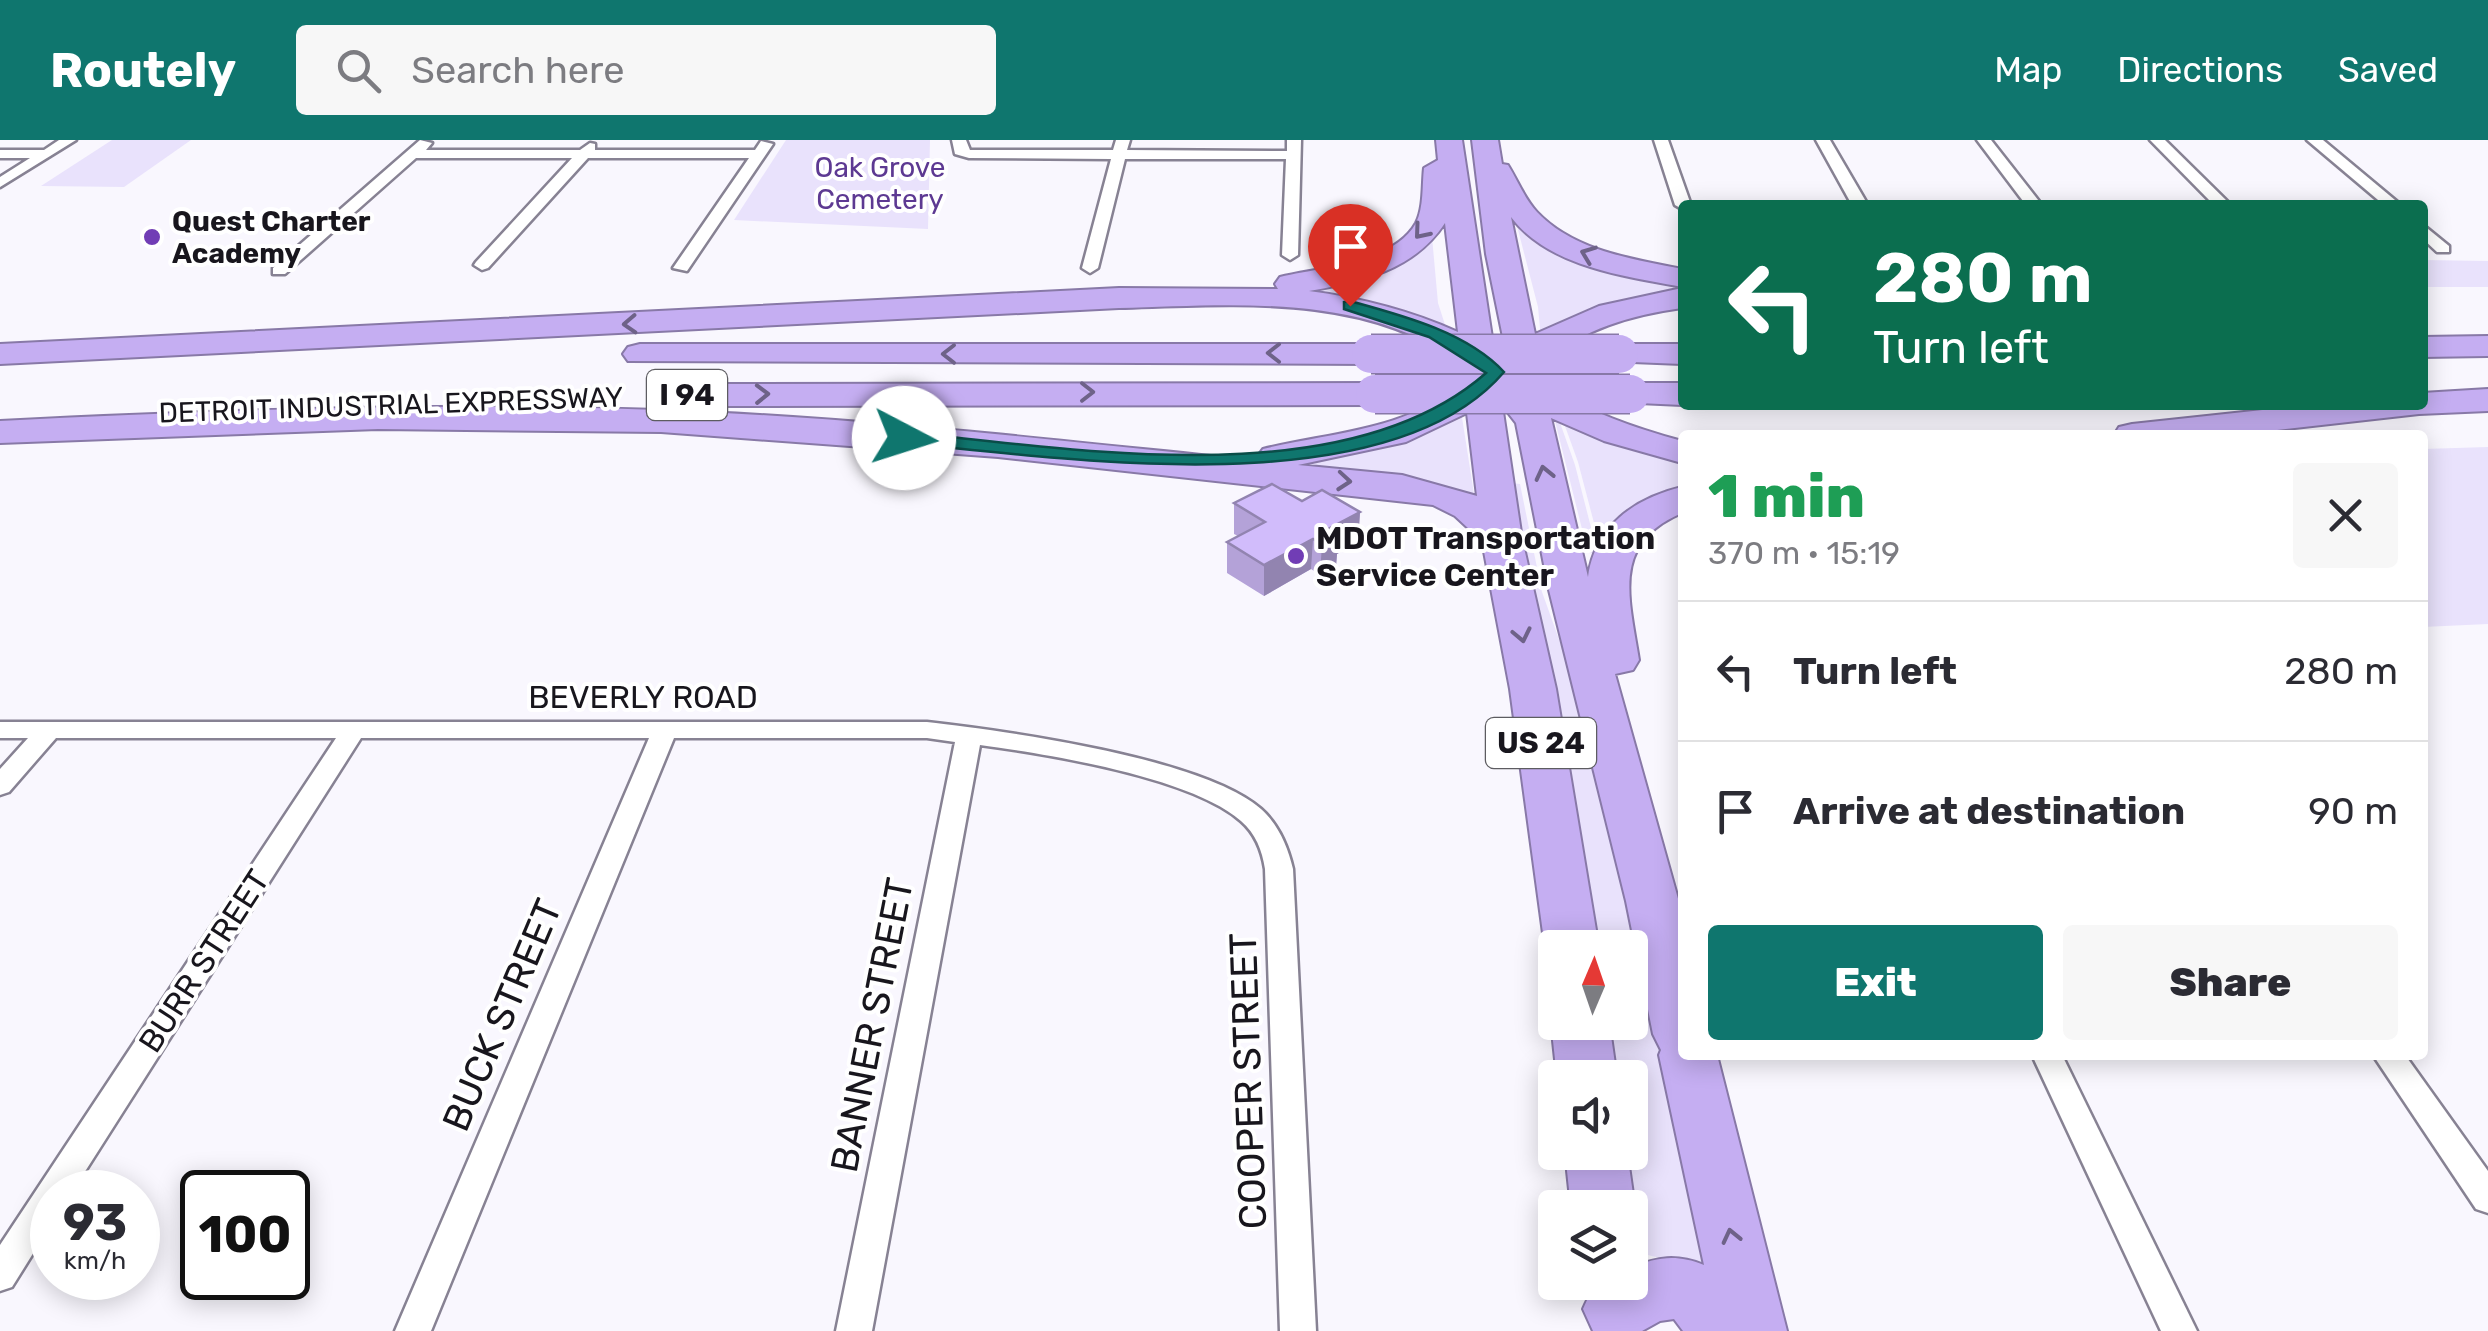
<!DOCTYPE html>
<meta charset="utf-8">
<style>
:root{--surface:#fff;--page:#f7f7f7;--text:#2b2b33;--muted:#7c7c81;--line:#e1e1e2;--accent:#0f766e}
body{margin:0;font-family:Rubik,sans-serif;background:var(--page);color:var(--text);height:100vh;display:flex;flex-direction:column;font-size:38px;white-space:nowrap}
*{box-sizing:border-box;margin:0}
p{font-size:32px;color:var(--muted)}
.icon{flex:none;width:55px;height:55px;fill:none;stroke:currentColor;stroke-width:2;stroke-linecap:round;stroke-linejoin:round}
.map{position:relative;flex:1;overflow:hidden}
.panel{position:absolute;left:1678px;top:290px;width:750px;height:630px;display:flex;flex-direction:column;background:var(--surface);border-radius:10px;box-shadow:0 5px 25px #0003}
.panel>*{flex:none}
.top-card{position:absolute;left:1678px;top:60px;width:750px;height:210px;border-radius:10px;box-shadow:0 5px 25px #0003;background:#0b6e4f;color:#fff;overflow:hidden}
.needle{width:65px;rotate:2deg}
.controls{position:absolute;left:1538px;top:790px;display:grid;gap:20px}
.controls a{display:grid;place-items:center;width:110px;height:110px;border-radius:10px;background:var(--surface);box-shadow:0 5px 25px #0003;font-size:50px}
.speed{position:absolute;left:30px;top:1030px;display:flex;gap:20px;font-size:50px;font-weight:700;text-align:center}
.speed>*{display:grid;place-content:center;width:130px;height:130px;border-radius:50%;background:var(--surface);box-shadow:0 5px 25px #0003;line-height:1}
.speed small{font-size:25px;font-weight:400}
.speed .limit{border:5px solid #111;border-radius:15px;background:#fff;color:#111}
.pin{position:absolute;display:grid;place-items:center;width:85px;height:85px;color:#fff;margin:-102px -42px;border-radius:50% 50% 50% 0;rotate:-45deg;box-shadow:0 0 10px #0007}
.pin .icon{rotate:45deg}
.me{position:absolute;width:110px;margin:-55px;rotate:95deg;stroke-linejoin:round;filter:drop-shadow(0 0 8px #0008)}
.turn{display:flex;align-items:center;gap:35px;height:210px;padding:0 30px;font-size:45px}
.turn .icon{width:130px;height:130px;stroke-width:2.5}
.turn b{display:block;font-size:70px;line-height:85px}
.round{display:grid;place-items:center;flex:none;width:105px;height:105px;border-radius:10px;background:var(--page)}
.overview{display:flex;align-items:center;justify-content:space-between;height:170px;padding:0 30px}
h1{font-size:60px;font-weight:800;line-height:75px;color:#1e9e55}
.button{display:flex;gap:20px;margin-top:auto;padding:20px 30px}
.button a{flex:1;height:115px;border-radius:10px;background:var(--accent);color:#fff;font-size:40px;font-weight:800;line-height:115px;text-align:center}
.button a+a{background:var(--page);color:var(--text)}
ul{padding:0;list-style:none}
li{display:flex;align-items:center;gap:30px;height:140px;padding:0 30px;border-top:2px solid var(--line)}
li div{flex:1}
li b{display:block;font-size:38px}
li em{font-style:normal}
header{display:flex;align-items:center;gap:60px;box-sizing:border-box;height:140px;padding:0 50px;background:var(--accent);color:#fff}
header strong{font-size:48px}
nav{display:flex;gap:55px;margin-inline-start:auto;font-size:35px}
.search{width:700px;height:90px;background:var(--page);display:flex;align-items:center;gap:25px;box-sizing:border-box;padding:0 35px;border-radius:10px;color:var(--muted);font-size:38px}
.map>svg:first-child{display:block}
.green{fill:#e9e2fc}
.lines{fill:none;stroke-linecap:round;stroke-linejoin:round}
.street-casing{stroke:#878293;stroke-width:5}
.highway-casing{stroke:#8879a7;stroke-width:4}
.street{fill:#fff;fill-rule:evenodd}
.highway{fill:#c5aef2;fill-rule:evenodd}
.highway-bridge-casing{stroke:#8879a7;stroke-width:41;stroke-linecap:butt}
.highway-bridge{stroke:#c5aef2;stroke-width:38}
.wall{fill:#b4a2d8}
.shaded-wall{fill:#9284b0}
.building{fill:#d1bcfb;stroke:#9284b0;stroke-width:2.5}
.oneway{stroke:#6e6288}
.route{fill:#0f766e;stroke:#0a4d48;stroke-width:2.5}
.poi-dot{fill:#713db5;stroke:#fff;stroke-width:4}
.labels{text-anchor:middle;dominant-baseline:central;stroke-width:8;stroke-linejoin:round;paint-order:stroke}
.far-park-label{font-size:28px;fill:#5d3992;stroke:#fff}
.far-poi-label{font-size:28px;font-weight:bold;fill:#18161d;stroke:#fff;text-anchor:start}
.far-street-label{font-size:28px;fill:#18161d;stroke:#fff}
.shield{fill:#fff;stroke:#5d5c61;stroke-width:2.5}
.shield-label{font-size:30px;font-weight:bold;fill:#18161d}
.poi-label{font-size:32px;font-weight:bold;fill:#18161d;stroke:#fff;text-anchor:start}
.street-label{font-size:32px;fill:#18161d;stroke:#fff}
.near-street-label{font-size:38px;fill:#18161d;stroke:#fff}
</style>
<header>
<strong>Routely</strong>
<div class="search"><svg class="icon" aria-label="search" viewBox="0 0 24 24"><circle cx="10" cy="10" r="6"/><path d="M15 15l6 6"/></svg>Search here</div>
<nav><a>Map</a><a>Directions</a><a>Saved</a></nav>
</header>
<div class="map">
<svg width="2488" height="1191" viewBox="0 0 2488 1191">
<rect width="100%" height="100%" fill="#f9f7fe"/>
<g class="green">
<polygon points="112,0 191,0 124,47 41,46"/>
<polygon points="786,0 930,0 928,89 734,80"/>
<polygon points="1516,82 1647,135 1682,141 1682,152 1666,155 1541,199 1538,167"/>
<polygon points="1432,97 1438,163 1448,194 1291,148"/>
<polygon points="2422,120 2488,121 2488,147 2423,147"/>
<polygon points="1461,271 1474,354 1432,344 1288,324"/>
<polygon points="1561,275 1682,318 1682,352 1607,404 1599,402 1578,322"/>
<polygon points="1554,277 1558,277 1575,325 1595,403 1606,406 1603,414 1588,413"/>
<polygon points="2488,307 2488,484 2423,487 2423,309"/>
<path d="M1511 343 1520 344 1542 452 1588 580 1709 1128C1693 1123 1642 1116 1637 1111L1623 1013 1630 1012V938L1612 937 1604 883 1630 882V808L1593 807Z"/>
</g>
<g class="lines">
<g class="street-casing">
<g id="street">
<polygon points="59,0 76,0 0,47 0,37 30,18 0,18 0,10 44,10"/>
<polygon points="420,0 432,3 426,10 580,10 590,3 595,4 595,10 755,10 761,1 773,4 687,131 673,128 749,18 588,18 488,128 482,130 474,125 476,122 572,18 416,18 285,134 273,134 273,128"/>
<polygon points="952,0 966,0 970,10 1113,10 1116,0 1130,0 1127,10 1287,11 1287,0 1301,0 1298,115 1290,120 1282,115 1286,19 1125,19 1098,128 1090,133 1082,128 1111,19 969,18 955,14"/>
<polygon points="1654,0 1668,0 1691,65 1682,65 1682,69 1675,65"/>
<polygon points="1816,0 1830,0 1868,65 1852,65"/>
<polygon points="1977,0 1991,0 2042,65 2026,65"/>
<polygon points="2150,0 2165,0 2231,65 2214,65"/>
<polygon points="2307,0 2323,0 2401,65 2384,65"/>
<polygon points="2422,84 2449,106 2449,112 2437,112 2422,98"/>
<path d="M0 582H927C1006 591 1203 618 1261 669 1278 684 1288 707 1293 729L1316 1191H1280L1265 729C1262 710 1256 694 1241 681 1191 637 1047 614 980 605L872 1191H836L955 602 927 598H674L431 1191H395L649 598H361L72 1052H52V1083L12 1147 0 1151V1105L336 598H56L9 652 0 655V629L28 598H0Z"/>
<polygon points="2032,915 2062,915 2197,1191 2161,1191"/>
<polygon points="2373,915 2405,915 2488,1031 2488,1073 2476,1069"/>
</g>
</g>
<g class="highway-casing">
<g id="highway">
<path d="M1436 0H1462L1495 217 1502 222 1507 217 1486 114 1472 0H1498L1502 24 1508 25C1518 41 1524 58 1537 72 1574 111 1633 119 1682 129V147C1624 136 1549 127 1511 77L1535 194 1599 166 1682 148V168C1631 175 1584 189 1542 222L1546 245C1588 272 1635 288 1682 301V323L1604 301 1551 278 1588 437C1595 386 1635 358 1682 347V373C1611 403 1629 457 1639 520L1633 530 1615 534 1682 773V915H1717L1787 1191H1683L1674 1179 1660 1181 1642 1191H1593L1583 1169C1596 1139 1599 1142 1630 1142V1128C1658 1117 1676 1114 1704 1125L1659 915 1661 910 1653 894 1626 761 1549 450 1516 283 1502 265 1522 399 1556 549 1599 808H1555V824L1545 808 1510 549 1482 401 1455 376 1433 365 998 317 661 292 378 289 0 303V281C219 270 438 262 658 270 859 277 1060 301 1260 321L1257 317 1263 309C1333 292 1404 291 1464 243L1462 225C1368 152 1231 165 1119 168L0 224V204L1119 148 1278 149 1275 144 1280 137C1320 127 1393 124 1416 83 1424 67 1422 45 1424 28L1438 20ZM1445 83 1458 192C1409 170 1361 158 1309 151 1362 142 1414 130 1445 83ZM1467 273 1477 356 1402 335 1298 325 1406 302Z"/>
<polygon points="2488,196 2488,216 2422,217 2422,197"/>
<polygon points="640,204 1371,204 1383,207 1388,214 1383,221 1371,224 628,221 623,214 628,207"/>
<polygon points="1619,204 1682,204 1682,224 1607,221 1602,214 1607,207"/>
<polygon points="1375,243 1388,246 1393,254 1388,262 1375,265 708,266 695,263 690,255 695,247 708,244"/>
<polygon points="1630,243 1682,243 1682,265 1617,262 1612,254 1617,246"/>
<polygon points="2488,249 2488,271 2419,274 2234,295 2114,295 2119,287 2132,284 2310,265 2422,265 2422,253"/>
<polygon points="1555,875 1555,882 1609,882 1617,938 1557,938 1551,882"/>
<polygon points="1565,1012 1627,1012 1635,1068 1630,1079 1630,1068 1571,1068"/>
</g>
</g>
<use href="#street" class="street"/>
<use href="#highway" class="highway"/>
<g class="highway-bridge-casing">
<g id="highway-bridge">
<polyline points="1371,214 1619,214"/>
<polyline points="1375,254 1630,254"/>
</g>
</g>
<use href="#highway-bridge" class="highway-bridge"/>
</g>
<polygon class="wall" points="1302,361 1360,372 1358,402 1337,414 1336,426 1320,435 1311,429 1264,456 1227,433 1227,402 1238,396 1234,394 1234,363"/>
<g class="shaded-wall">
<polygon points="1360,372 1358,402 1337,414 1336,426 1320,435 1322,404 1328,389"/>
<polygon points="1313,399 1311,429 1264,456 1264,425"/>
</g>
<polygon class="building" points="1272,344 1302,361 1322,350 1360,372 1328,389 1338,395 1322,404 1313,399 1264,425 1227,402 1265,382 1234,363"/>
<defs><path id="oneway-chevron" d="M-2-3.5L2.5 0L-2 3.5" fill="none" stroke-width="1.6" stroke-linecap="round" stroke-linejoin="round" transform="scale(2.5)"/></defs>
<g class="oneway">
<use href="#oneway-chevron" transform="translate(1421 92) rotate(130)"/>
<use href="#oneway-chevron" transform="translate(1588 114) rotate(-159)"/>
<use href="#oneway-chevron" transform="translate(630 184) rotate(177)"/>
<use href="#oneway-chevron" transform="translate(1274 213) rotate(-180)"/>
<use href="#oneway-chevron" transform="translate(949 214) rotate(180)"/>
<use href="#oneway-chevron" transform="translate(1087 252)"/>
<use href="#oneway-chevron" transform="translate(762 254) rotate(-1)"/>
<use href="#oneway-chevron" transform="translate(1544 333) rotate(-103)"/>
<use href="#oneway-chevron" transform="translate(1344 341) rotate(5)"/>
<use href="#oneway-chevron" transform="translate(1522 495) rotate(78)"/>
<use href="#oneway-chevron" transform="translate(1731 1096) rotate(-103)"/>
</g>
<path class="route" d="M1350 161C1401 175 1467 192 1504 232 1388 368 1064 318 904 303L896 298 904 292C1076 309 1346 356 1486 233L1429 197 1344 169V162Z"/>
<g class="poi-dot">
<circle cx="152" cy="97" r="10"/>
<circle cx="1296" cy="416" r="10"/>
</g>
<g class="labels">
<g class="far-park-label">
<text x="880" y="27">Oak Grove<tspan x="880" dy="32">Cemetery</tspan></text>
</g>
<g class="far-poi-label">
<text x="172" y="81">Quest Charter<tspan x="172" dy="32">Academy</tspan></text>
</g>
<g class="far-street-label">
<text transform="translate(391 265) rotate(-2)">DETROIT INDUSTRIAL EXPRESSWAY</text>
</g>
<g class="shield">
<rect x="647" y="230" width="80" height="50" rx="8"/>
<rect x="1486" y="578" width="110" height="50" rx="8"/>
</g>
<g class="shield-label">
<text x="687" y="255">I 94</text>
<text x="1541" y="603">US 24</text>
</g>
<g class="poi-label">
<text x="1316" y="398">MDOT Transportation<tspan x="1316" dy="37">Service Center</tspan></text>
</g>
<g class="street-label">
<text x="643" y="557">BEVERLY ROAD</text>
<text transform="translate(204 821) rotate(-57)">BURR STREET</text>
</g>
<g class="near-street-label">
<text transform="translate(502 875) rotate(-67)">BUCK STREET</text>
<text transform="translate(872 885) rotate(-79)">BANNER STREET</text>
<text transform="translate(1248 941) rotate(-92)">COOPER STREET</text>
</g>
</g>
</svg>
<div class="controls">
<a><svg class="needle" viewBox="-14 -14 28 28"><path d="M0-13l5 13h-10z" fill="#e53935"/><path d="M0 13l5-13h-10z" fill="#7c7c81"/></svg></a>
<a><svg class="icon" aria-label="sound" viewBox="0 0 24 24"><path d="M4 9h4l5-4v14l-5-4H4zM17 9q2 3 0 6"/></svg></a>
<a><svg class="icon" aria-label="layers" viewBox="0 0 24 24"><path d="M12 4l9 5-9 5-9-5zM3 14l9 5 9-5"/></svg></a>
</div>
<div class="speed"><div>93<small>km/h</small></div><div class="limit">100</div></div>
<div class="pin" style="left:1350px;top:166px;background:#d93025"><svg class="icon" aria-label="arrive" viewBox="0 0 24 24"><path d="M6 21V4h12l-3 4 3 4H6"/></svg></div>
<svg class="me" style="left:904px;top:298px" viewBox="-20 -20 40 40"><circle r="19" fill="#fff"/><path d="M0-13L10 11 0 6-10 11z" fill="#0f766e"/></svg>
<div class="top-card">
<div class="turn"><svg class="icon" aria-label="left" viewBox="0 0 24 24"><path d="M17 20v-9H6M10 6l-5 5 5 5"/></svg><div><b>280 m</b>Turn left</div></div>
</div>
<section class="panel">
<div class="overview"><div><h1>1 min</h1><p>370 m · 15:19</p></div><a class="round"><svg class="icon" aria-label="close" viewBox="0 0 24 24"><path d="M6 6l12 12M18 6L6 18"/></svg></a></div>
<ul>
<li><svg class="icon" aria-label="left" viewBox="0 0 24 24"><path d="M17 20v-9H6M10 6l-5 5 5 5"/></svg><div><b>Turn left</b></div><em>280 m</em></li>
<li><svg class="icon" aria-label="arrive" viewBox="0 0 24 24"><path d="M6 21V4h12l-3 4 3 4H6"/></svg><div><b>Arrive at destination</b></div><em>90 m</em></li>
</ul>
<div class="button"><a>Exit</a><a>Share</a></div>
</section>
</div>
